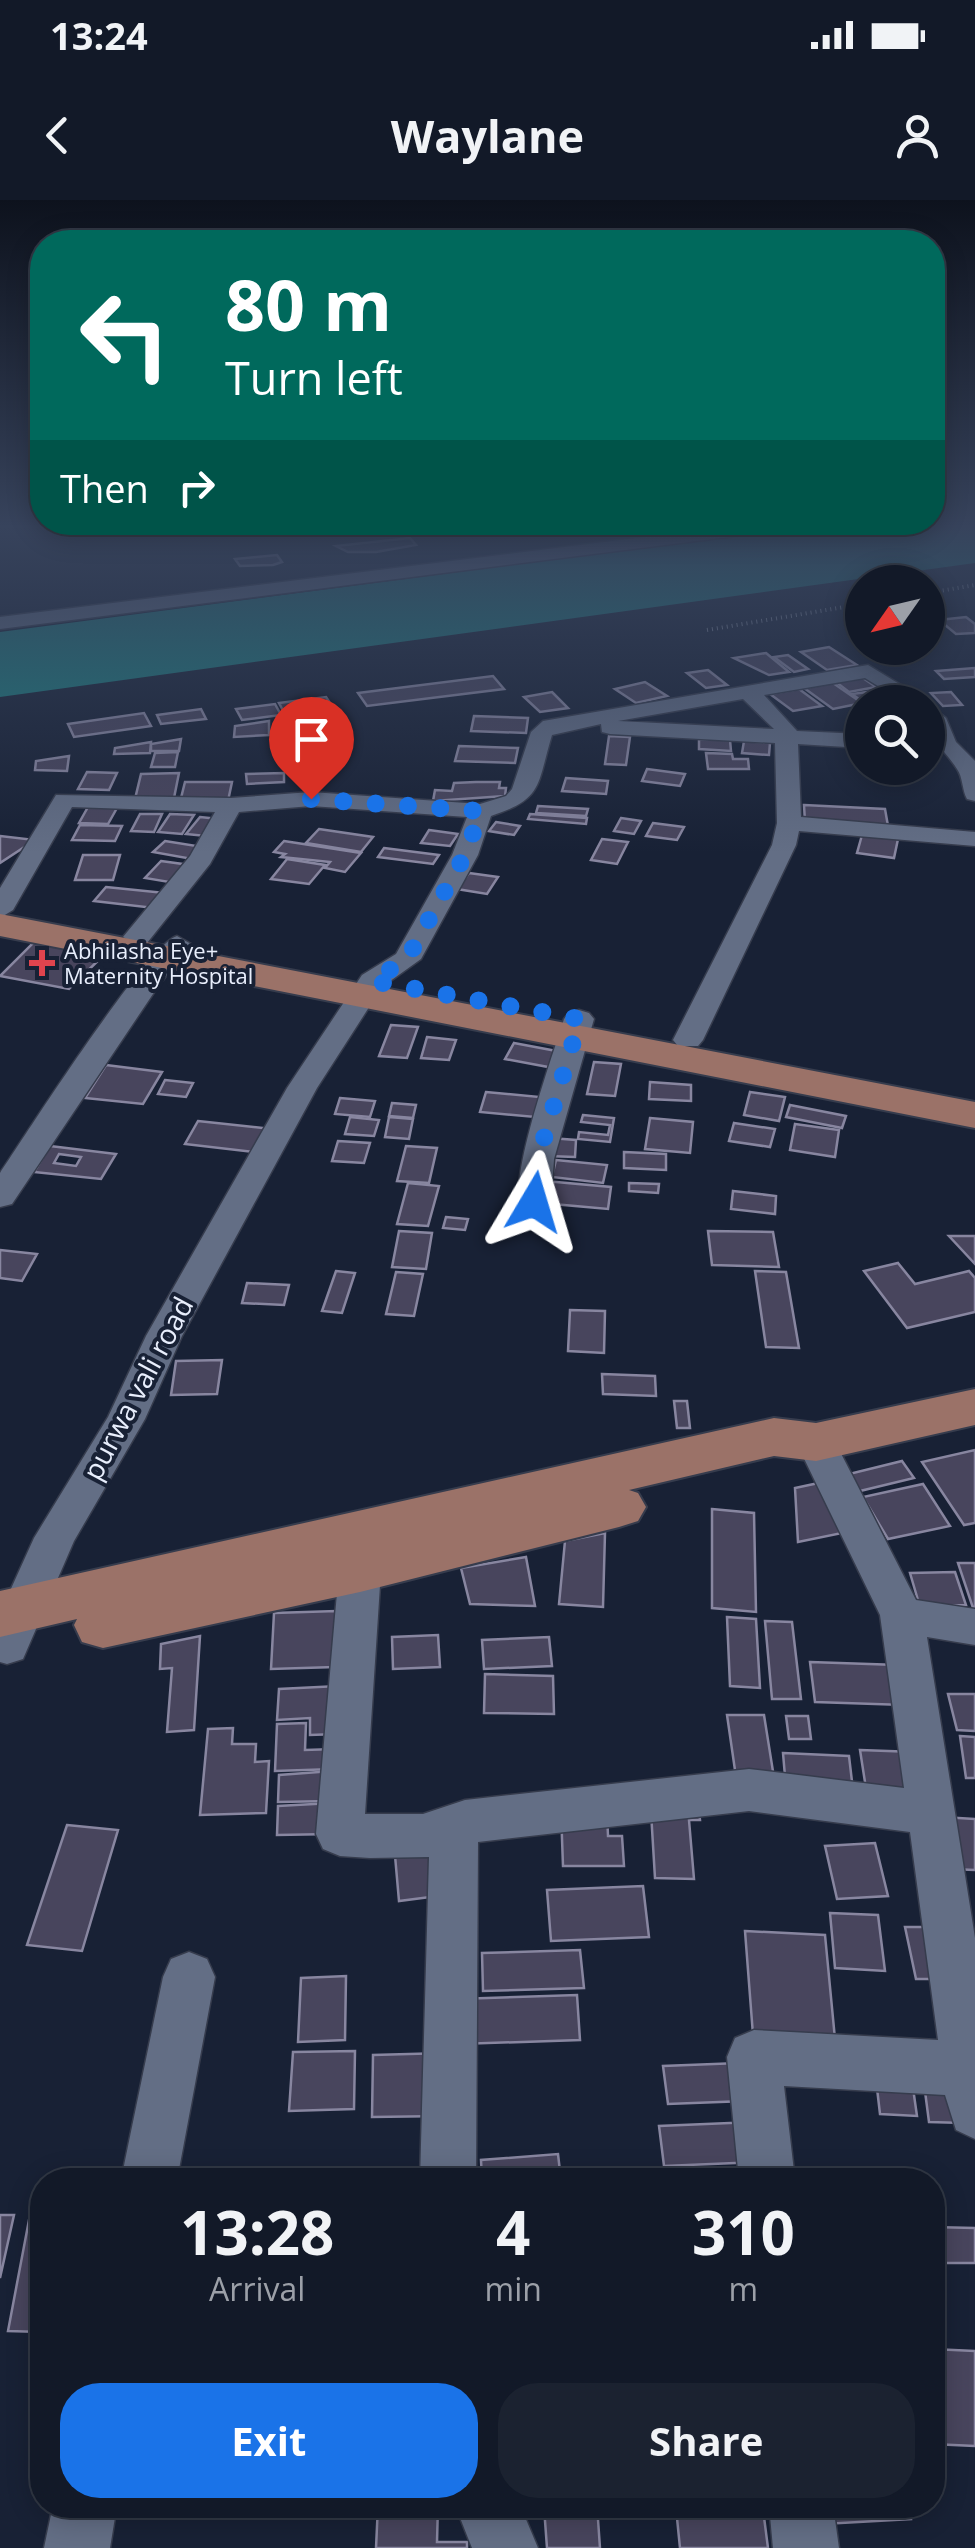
<!DOCTYPE html>
<style>
:root{--surface:#121928;--page:#1b2230;--text:#f1f3f6;--muted:#9ca0a8;--line:#313845;--accent:#1a73e8}
body{margin:0;font-family:"Open Sans",sans-serif;background:var(--page);color:var(--text);height:100vh;display:flex;flex-direction:column;font-size:38px;white-space:nowrap}
*{box-sizing:border-box;margin:0}
p{font-size:32px;color:var(--muted)}
.icon{flex:none;width:55px;height:55px;fill:none;stroke:currentColor;stroke-width:2;stroke-linecap:round;stroke-linejoin:round}
.map{position:relative;flex:1;overflow:hidden}
.drawer{position:absolute;left:30px;top:1968px;width:915px;height:350px;display:flex;flex-direction:column;background:var(--surface);border-radius:40px;box-shadow:0 5px 25px #0003,0 0 0 2px var(--line)}
.drawer>*{flex:none}
.guide{position:absolute;left:30px;top:30px;width:915px;height:305px;border-radius:40px;box-shadow:0 5px 25px #0003,0 0 0 2px var(--line);background:#00695c;color:#fff;overflow:hidden}
.needle{width:65px;rotate:236deg}
.tools{position:absolute;left:845px;top:365px;display:grid;gap:20px}
.tools a{display:grid;place-items:center;width:100px;height:100px;border-radius:50%;background:var(--surface);box-shadow:0 5px 25px #0003,0 0 0 2px var(--line);font-size:50px}
.pin{position:absolute;display:grid;place-items:center;width:85px;height:85px;color:#fff;margin:-102px -42px;border-radius:50% 50% 50% 0;rotate:-45deg;box-shadow:0 0 10px #0007}
.pin .icon{rotate:45deg}
.me{position:absolute;width:110px;margin:-55px;rotate:7deg;stroke-linejoin:round;filter:drop-shadow(0 0 8px #0008)}
.turn{display:flex;align-items:center;gap:35px;height:210px;padding:0 30px;font-size:45px}
.turn .icon{width:130px;height:130px;stroke-width:2.5}
.turn b{display:block;font-size:70px;line-height:85px}
.then{display:flex;align-items:center;height:95px;padding:0 30px;background:#0003;gap:20px;font-size:38px}
.eta{display:flex;justify-content:space-evenly;align-items:center;height:170px;text-align:center}
.eta b{font-size:60px;font-weight:700;line-height:70px}
.cta{display:flex;gap:20px;margin-top:auto;padding:20px 30px}
.cta a{flex:1;height:115px;border-radius:40px;background:var(--accent);color:#fff;font-size:40px;font-weight:700;line-height:115px;text-align:center}
.cta a+a{background:var(--page);color:var(--text)}
.status{display:flex;justify-content:space-between;align-items:center;height:70px;padding:0 50px;background:var(--surface);direction:ltr}
.status svg{height:28px;fill:currentColor}
header{display:flex;justify-content:space-between;align-items:center;height:130px;padding:0 30px;background:var(--surface);font-size:45px;font-weight:700}
.map>svg:first-child{display:block}
.water{fill:#1d7c7e}
.building{fill:#48455d;stroke:#8886a0;stroke-width:2.5;fill-rule:evenodd}
.lines{fill:none;stroke-linecap:round;stroke-linejoin:round}
.minor-casing{stroke:#363c4d;stroke-width:3}
.major-casing{stroke:#363c4d;stroke-width:4}
.path{stroke:#808899;stroke-width:4;stroke-dasharray:1 4;stroke-linecap:butt}
.minor{fill:#636e85;fill-rule:evenodd}
.major{fill:#9b7268;fill-rule:evenodd}
.route{stroke:#1a73e8;stroke-width:18;stroke-dasharray:0 32.4}
.health-dot{fill:#e0444e;stroke:#182135;stroke-width:4}
.labels{text-anchor:middle;dominant-baseline:central;stroke-width:8;stroke-linejoin:round;paint-order:stroke}
.far-poi-label{font-size:22px;fill:#e8eefc;stroke:#182135;text-anchor:start}
.street-label{font-size:28px;fill:#e8eefc;stroke:#182135}
</style>
<div class="status"><b>13:24</b><svg viewBox="0 0 49 12"><path d="M0 12V9h3v3zM5 12V6h3v6zM10 12V3h3v9zM15 12V0h3v12zM26 1h20v11H26zM47 4h2v5h-2z"/></svg></div>
<header><svg class="icon" aria-label="back" viewBox="0 0 24 24"><path d="M15 5l-7 7 7 7"/></svg>Waylane<svg class="icon" aria-label="person" viewBox="0 0 24 24"><circle cx="12" cy="8" r="4"/><path d="M4 21q1-7 8-7t8 7"/></svg></header>
<div class="map">
<svg width="975" height="2348" viewBox="0 0 975 2348">
<rect width="100%" height="100%" fill="#182135"/>
<polygon class="water" points="826,324 975,324 975,363 0,497 0,432"/>
<g class="building">
<polygon points="517,324 520,327 482,333 450,333 439,328 458,324"/>
<polygon points="410,338 416,345 376,352 348,352 336,346"/>
<polygon points="277,355 282,362 273,365 240,366 235,359"/>
<polygon points="966,417 975,424 975,433 956,434 939,420"/>
<polygon points="829,447 857,465 827,470 801,452"/>
<polygon points="766,453 789,472 769,475 734,458"/>
<polygon points="788,455 808,469 794,472 774,457"/>
<polygon points="975,468 975,477 944,479 936,471"/>
<polygon points="708,470 727,485 706,488 687,473"/>
<polygon points="493,476 504,489 367,506 358,493"/>
<polygon points="863,478 876,487 849,492 836,482"/>
<polygon points="645,482 667,496 636,503 615,489"/>
<polygon points="833,483 862,503 833,509 804,488"/>
<polygon points="799,489 822,506 793,511 770,494"/>
<polygon points="881,490 892,498 863,502 852,494"/>
<polygon points="552,492 568,508 540,512 524,497"/>
<polygon points="951,492 962,505 943,506 931,493"/>
<polygon points="326,497 334,509 286,516 279,503"/>
<polygon points="275,504 281,515 242,520 236,509"/>
<polygon points="201,509 206,519 161,524 157,515"/>
<polygon points="144,513 151,526 74,537 68,524"/>
<polygon points="474,516 528,518 526,533 471,531"/>
<polygon points="269,521 269,535 234,537 235,526"/>
<polygon points="609,536 630,537 626,565 605,564"/>
<polygon points="181,539 179,551 151,551 151,544"/>
<polygon points="699,539 730,540 731,551 699,549"/>
<polygon points="744,541 770,543 769,555 742,553"/>
<polygon points="151,542 150,553 114,554 115,548"/>
<polygon points="459,546 518,548 515,563 455,561"/>
<polygon points="178,552 175,567 151,567 155,553"/>
<polygon points="706,553 732,554 733,559 748,559 749,569 708,569"/>
<polygon points="69,556 67,571 35,570 36,561"/>
<polygon points="647,569 685,574 680,586 642,581"/>
<polygon points="87,572 117,573 109,590 78,589"/>
<polygon points="179,573 174,598 135,599 141,574"/>
<polygon points="284,573 284,582 247,584 246,574"/>
<polygon points="566,578 608,581 606,594 562,591"/>
<polygon points="185,582 232,582 228,601 180,602"/>
<polygon points="476,582 500,582 499,588 506,588 505,596 433,601 435,590 452,591 454,583"/>
<polygon points="804,605 885,609 888,626 805,622"/>
<polygon points="538,606 588,609 586,616 536,613"/>
<polygon points="88,607 117,608 108,624 79,623"/>
<polygon points="140,614 162,614 154,632 131,631"/>
<polygon points="170,614 194,615 182,634 158,632"/>
<polygon points="530,614 587,618 586,624 528,619"/>
<polygon points="200,617 219,619 206,636 186,634"/>
<polygon points="621,618 641,621 634,634 614,631"/>
<polygon points="496,622 520,626 514,635 489,631"/>
<polygon points="653,623 684,627 677,640 646,636"/>
<polygon points="80,625 122,626 115,641 72,640"/>
<polygon points="319,629 373,637 361,652 306,643"/>
<polygon points="429,630 458,634 450,646 421,643"/>
<polygon points="862,635 898,639 894,658 857,653"/>
<polygon points="0,636 35,640 0,663"/>
<polygon points="602,639 628,642 617,664 591,660"/>
<polygon points="165,641 203,647 192,659 153,652"/>
<polygon points="284,641 361,653 345,672 325,668 330,662 281,657 285,654 274,652"/>
<polygon points="384,648 439,655 433,664 378,657"/>
<polygon points="83,655 120,655 113,680 75,680"/>
<polygon points="287,659 325,665 309,684 271,679"/>
<polygon points="161,661 190,665 175,683 145,678"/>
<polygon points="469,673 498,677 487,694 457,689"/>
<polygon points="106,687 165,693 154,708 94,701"/>
<polygon points="36,740 106,753 69,789 0,776"/>
<polygon points="391,825 418,827 407,858 379,856"/>
<polygon points="427,837 456,840 449,860 421,858"/>
<polygon points="514,843 567,853 559,869 505,859"/>
<polygon points="594,862 621,864 615,896 587,894"/>
<polygon points="106,865 162,872 143,904 85,898"/>
<polygon points="165,880 193,883 186,897 158,894"/>
<polygon points="650,882 691,885 691,901 649,899"/>
<polygon points="486,892 540,897 535,917 480,912"/>
<polygon points="750,892 785,897 779,921 744,915"/>
<polygon points="340,898 375,901 370,917 335,914"/>
<polygon points="392,903 416,905 413,918 389,916"/>
<polygon points="790,905 846,916 842,928 786,917"/>
<polygon points="583,915 614,918 610,942 578,939 579,932 608,935 610,925 581,922"/>
<polygon points="350,917 379,920 374,936 345,934"/>
<polygon points="389,917 413,919 409,939 385,937"/>
<polygon points="650,918 693,922 690,953 645,949"/>
<polygon points="198,921 272,929 262,953 185,944"/>
<polygon points="734,923 775,929 770,947 729,941"/>
<polygon points="795,924 839,930 835,957 790,950"/>
<polygon points="550,938 576,940 575,957 547,956"/>
<polygon points="338,941 370,943 364,963 332,961"/>
<path d="M50 946 116 954 101 979 34 972ZM59 954 81 957 76 966 54 963Z"/>
<polygon points="406,946 437,948 429,983 397,981"/>
<polygon points="624,952 666,954 666,970 624,968"/>
<polygon points="556,960 607,965 603,983 552,977"/>
<polygon points="545,981 611,987 608,1009 542,1003"/>
<polygon points="408,983 439,986 428,1026 397,1024"/>
<polygon points="629,983 659,984 658,993 629,991"/>
<polygon points="733,991 776,996 775,1014 731,1009"/>
<polygon points="446,1017 468,1019 465,1030 443,1028"/>
<polygon points="399,1031 432,1033 426,1069 392,1067"/>
<polygon points="708,1031 773,1032 779,1067 712,1065"/>
<polygon points="949,1036 975,1036 975,1064"/>
<polygon points="0,1050 37,1054 22,1081 0,1078"/>
<polygon points="898,1063 915,1084 969,1071 975,1078 975,1112 907,1128 864,1071"/>
<polygon points="336,1071 355,1073 342,1113 322,1111"/>
<polygon points="755,1071 786,1072 799,1148 766,1147"/>
<polygon points="396,1072 423,1074 414,1116 386,1114"/>
<polygon points="247,1083 289,1085 284,1105 242,1103"/>
<polygon points="570,1110 605,1111 604,1153 568,1151"/>
<polygon points="222,1160 217,1194 171,1195 176,1161"/>
<polygon points="602,1174 655,1176 656,1196 603,1194"/>
<polygon points="674,1201 687,1201 690,1228 677,1228"/>
<polygon points="975,1250 975,1323 964,1325 922,1262"/>
<polygon points="902,1261 914,1278 860,1291 849,1274"/>
<polygon points="828,1281 857,1330 798,1342 795,1288"/>
<polygon points="923,1284 950,1326 888,1339 863,1297"/>
<polygon points="712,1309 754,1313 756,1412 712,1408"/>
<polygon points="605,1333 603,1407 559,1404 565,1341"/>
<polygon points="526,1357 535,1406 470,1404 461,1368"/>
<polygon points="958,1363 975,1363 975,1408 973,1408"/>
<polygon points="955,1372 966,1405 920,1407 910,1373"/>
<polygon points="336,1411 335,1467 271,1469 274,1413"/>
<polygon points="727,1417 756,1419 760,1488 730,1486"/>
<polygon points="765,1421 792,1422 801,1499 772,1499"/>
<polygon points="438,1435 440,1467 393,1469 392,1437"/>
<polygon points="200,1436 194,1530 167,1532 172,1468 160,1469 161,1444"/>
<polygon points="549,1437 552,1466 484,1469 482,1440"/>
<polygon points="810,1462 898,1465 904,1505 815,1502"/>
<polygon points="485,1474 553,1476 554,1514 484,1513"/>
<polygon points="338,1486 338,1534 310,1535 310,1518 277,1520 279,1489"/>
<polygon points="948,1494 975,1494 975,1531 957,1530"/>
<polygon points="727,1515 764,1515 775,1584 737,1584"/>
<polygon points="786,1516 808,1516 811,1539 789,1539"/>
<polygon points="306,1523 305,1550 335,1549 335,1569 275,1571 277,1524"/>
<polygon points="233,1528 232,1544 256,1544 255,1562 269,1561 266,1613 200,1615 208,1529"/>
<polygon points="960,1536 975,1537 975,1578 966,1578"/>
<polygon points="860,1550 915,1552 922,1598 867,1595"/>
<polygon points="783,1553 849,1556 853,1590 786,1588"/>
<polygon points="332,1571 332,1601 278,1602 279,1575"/>
<polygon points="698,1602 700,1620 689,1620 694,1679 655,1678 651,1612"/>
<polygon points="332,1603 333,1634 277,1635 278,1606"/>
<polygon points="561,1611 607,1611 608,1636 622,1636 624,1666 563,1666"/>
<polygon points="942,1617 975,1619 975,1670 951,1669"/>
<polygon points="67,1625 118,1630 82,1751 27,1745"/>
<polygon points="439,1639 446,1695 399,1701 394,1644"/>
<polygon points="875,1643 888,1696 837,1699 825,1646"/>
<polygon points="643,1686 649,1737 551,1741 547,1690"/>
<polygon points="830,1713 878,1715 885,1771 835,1768"/>
<polygon points="905,1727 943,1727 953,1779 916,1779"/>
<polygon points="745,1731 825,1735 835,1839 753,1835"/>
<polygon points="580,1750 584,1788 483,1791 482,1753"/>
<polygon points="346,1776 345,1840 298,1842 301,1778"/>
<polygon points="577,1795 580,1840 459,1844 457,1799"/>
<polygon points="355,1851 354,1909 289,1911 293,1852"/>
<polygon points="445,1853 445,1916 372,1917 373,1855"/>
<polygon points="739,1863 745,1901 668,1904 663,1866"/>
<polygon points="875,1871 911,1874 917,1916 880,1914"/>
<polygon points="923,1876 956,1878 963,1923 929,1922"/>
<polygon points="753,1922 759,1962 664,1966 659,1926"/>
<polygon points="558,1954 561,1980 482,1980 481,1960"/>
<polygon points="780,1969 882,1969 884,1980 782,1980"/>
<polygon points="0,2015 14,2015 0,2078"/>
<polygon points="29,2020 42,2020 42,2132 8,2131"/>
<polygon points="932,2027 975,2028 975,2063 932,2063"/>
<polygon points="932,2149 975,2151 975,2246 932,2244"/>
<polygon points="378,2305 438,2305 437,2342 467,2342 467,2348 376,2348"/>
<polygon points="597,2305 600,2348 547,2348 544,2307"/>
<polygon points="821,2305 909,2305 911,2319 824,2324"/>
<polygon points="764,2317 768,2348 680,2348 677,2318"/>
</g>
<g class="lines">
<g class="minor-casing">
<g id="minor">
<polygon points="749,324 800,324 791,329 0,429 0,417"/>
<path d="M868 465 929 502H904L865 478 764 495 797 531 862 534V548L798 544 801 617 975 632V646L799 631 796 645 703 840 698 846H678L673 840 772 645 777 623 775 543 610 534 602 532 601 524 552 535C537 584 544 599 491 616L478 655 421 759 382 787 317 888 182 1136 145 1219 74 1341 23 1459 7 1464 0 1462V1413L34 1338 108 1217 146 1136 287 888 362 775 396 754 452 655 467 617 311 606 239 612 210 664 147 743 137 745 123 737 190 656 215 612 72 607 13 710 0 718V688L56 595 231 598 311 592 480 604 506 596 512 589 531 532 543 521ZM743 499 774 529 618 521Z"/>
<path d="M928 505 946 518 956 542 975 561V601L967 599C962 590 963 577 957 569 940 543 926 540 928 505Z"/>
<path d="M177 736 191 744 159 785 12 1004 0 1007V973C25 936 148 743 177 736Z"/>
<path d="M579 810 589 813 594 819 554 959 551 1001 546 1008 534 1011 522 1008C506 984 554 852 564 819L569 813Z"/>
<polygon points="816,1228 830,1232 916,1400 975,1409 975,1445 927,1437 975,1738 975,1939 956,1930 945,1895 784,1886 795,1980 739,1980 727,1857 735,1838 754,1830 938,1840 910,1632 749,1611 478,1642 476,1980 420,1980 429,1657 370,1658 340,1656 323,1649 316,1634 339,1370 345,1358 360,1354 375,1358 381,1370 365,1614 423,1614 465,1600 749,1569 904,1588 880,1415 796,1242 802,1232"/>
<polygon points="189,1752 207,1759 215,1777 177,1980 121,1980 163,1777 171,1759"/>
<polygon points="53,2305 117,2305 110,2348 44,2348"/>
<polygon points="455,2305 520,2305 538,2348 472,2348"/>
<polygon points="769,2305 833,2305 839,2348 773,2348"/>
</g>
</g>
<g class="major-casing">
<g id="major">
<polygon points="0,714 975,902 975,928 0,736"/>
<polygon points="975,1189 975,1225 816,1261 774,1256 629,1290 638,1293 646,1307 638,1321 619,1327 360,1392 103,1448 82,1442 74,1425 77,1419 0,1437 0,1391 774,1218 816,1223"/>
</g>
</g>
<g class="path">
<polyline points="928,393 975,385"/>
<polyline points="707,430 862,404"/>
</g>
<use href="#minor" class="minor"/>
<use href="#major" class="major"/>
</g>
<linearGradient id="sky" x2="0" y2="1"><stop stop-color="#0d121d"/><stop offset="0.5" stop-color="#37435c"/><stop offset="1" stop-color="#37435c" stop-opacity="0"/></linearGradient>
<rect width="975" height="653" fill="url(#sky)"/>
<g class="lines">
<polyline class="route" points="311,599 481,611 465,655 407,759 372,781 580,819 538,958 534,1002"/>
</g>
<path class="health-dot" d="M37 748h10v10h10v10h-10v10h-10v-10h-10v-10h10z"/>
<g class="labels">
<g class="far-poi-label">
<text x="64" y="750">Abhilasha Eye+<tspan x="64" dy="25">Maternity Hospital</tspan></text>
</g>
<g class="street-label">
<text transform="translate(137 1188) rotate(-62)">purwa vali road</text>
</g>
</g>
</svg>
<div class="tools">
<a><svg class="needle" viewBox="-14 -14 28 28"><path d="M0-13l5 13h-10z" fill="#e53935"/><path d="M0 13l5-13h-10z" fill="#9ca0a8"/></svg></a>
<a><svg class="icon" aria-label="search" viewBox="0 0 24 24"><circle cx="10" cy="10" r="6"/><path d="M15 15l6 6"/></svg></a>
</div>
<div class="pin" style="left:311px;top:599px;background:#d93025"><svg class="icon" aria-label="arrive" viewBox="0 0 24 24"><path d="M6 21V4h12l-3 4 3 4H6"/></svg></div>
<svg class="me" style="left:534px;top:1002px" viewBox="-20 -20 40 40"><path d="M0-17L14 15 0 8-14 15z" fill="#1a73e8" stroke="#fff" stroke-width="4"/></svg>
<div class="guide">
<div class="turn"><svg class="icon" aria-label="left" viewBox="0 0 24 24"><path d="M17 20v-9H6M10 6l-5 5 5 5"/></svg><div><b>80 m</b>Turn left</div></div>
<div class="then">Then<svg class="icon" aria-label="right" viewBox="0 0 24 24"><path d="M7 20v-9h11M14 6l5 5-5 5"/></svg></div>
</div>
<section class="drawer">
<div class="eta">
<div><b>13:28</b><p>Arrival</p></div>
<div><b>4</b><p>min</p></div>
<div><b>310</b><p>m</p></div>
</div>
<div class="cta"><a>Exit</a><a>Share</a></div>
</section>
</div>
